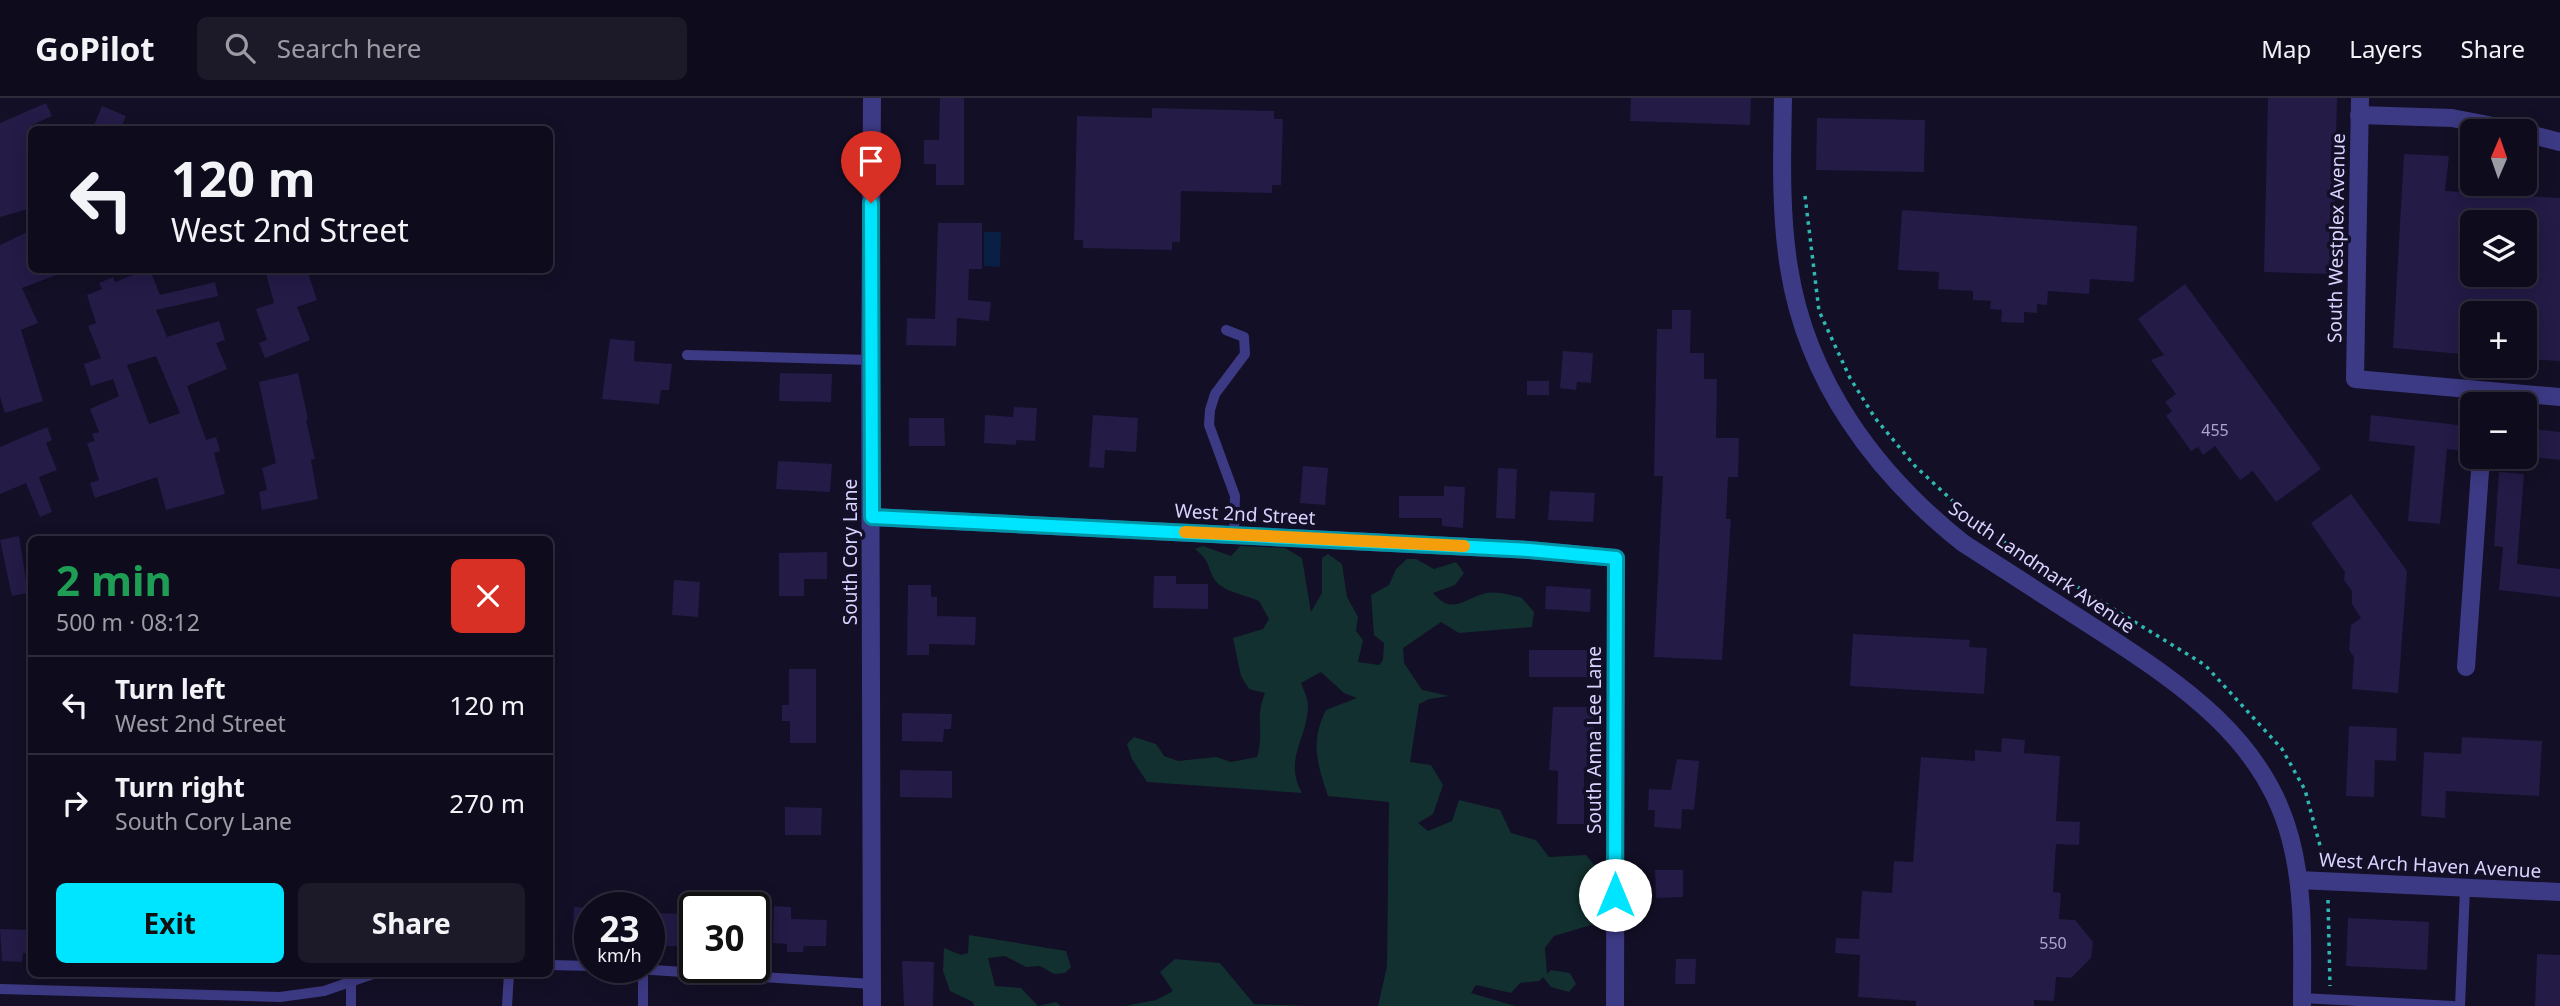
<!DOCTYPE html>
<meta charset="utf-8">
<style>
:root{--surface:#0e0b1c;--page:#1c1929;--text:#f1f3f6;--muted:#9b9ba3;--line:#2e2b3b;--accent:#00e5ff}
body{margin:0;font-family:"Noto Sans",sans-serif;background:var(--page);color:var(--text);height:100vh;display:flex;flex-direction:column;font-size:26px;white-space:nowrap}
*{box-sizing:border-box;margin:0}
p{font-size:23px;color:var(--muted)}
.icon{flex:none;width:38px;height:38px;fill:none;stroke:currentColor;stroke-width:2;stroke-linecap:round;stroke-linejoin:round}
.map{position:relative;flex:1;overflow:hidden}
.panel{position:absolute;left:28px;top:438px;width:525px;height:441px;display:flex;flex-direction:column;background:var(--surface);border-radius:10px;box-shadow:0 4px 18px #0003,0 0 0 2px var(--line)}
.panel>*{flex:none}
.top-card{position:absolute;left:28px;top:28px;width:525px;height:147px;border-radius:10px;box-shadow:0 4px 18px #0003,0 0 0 2px var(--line);background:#0e0b1c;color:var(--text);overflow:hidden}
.needle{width:46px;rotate:2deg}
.fabs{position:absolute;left:2460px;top:21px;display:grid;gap:14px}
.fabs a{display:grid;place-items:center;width:77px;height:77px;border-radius:10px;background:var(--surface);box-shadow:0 4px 18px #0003,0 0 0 2px var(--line);font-size:35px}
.speed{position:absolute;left:574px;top:794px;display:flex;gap:14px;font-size:35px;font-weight:700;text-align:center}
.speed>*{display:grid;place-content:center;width:91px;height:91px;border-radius:50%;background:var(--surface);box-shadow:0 4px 18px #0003,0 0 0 2px var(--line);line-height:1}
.speed small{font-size:18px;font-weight:400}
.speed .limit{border:4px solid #111;border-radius:10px;background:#fff;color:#111}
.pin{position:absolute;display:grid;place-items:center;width:60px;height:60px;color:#fff;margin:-72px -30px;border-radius:50% 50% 50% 0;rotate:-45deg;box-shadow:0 0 7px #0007}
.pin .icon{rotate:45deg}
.me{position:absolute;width:77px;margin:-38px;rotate:0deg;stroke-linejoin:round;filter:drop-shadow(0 0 5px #0008)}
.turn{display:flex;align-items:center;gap:24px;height:147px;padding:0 28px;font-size:32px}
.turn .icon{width:91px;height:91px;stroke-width:2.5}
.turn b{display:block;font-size:49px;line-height:60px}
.round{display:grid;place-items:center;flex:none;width:74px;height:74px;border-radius:10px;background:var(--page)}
.headline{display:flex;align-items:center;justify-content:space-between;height:119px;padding:0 28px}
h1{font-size:42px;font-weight:700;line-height:52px;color:#1e9e55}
.button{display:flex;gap:14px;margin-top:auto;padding:14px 28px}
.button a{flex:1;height:80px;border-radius:10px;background:var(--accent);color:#111;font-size:28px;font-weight:700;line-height:80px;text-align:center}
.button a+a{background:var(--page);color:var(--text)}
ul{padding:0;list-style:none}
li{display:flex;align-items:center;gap:21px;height:98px;padding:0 28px;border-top:2px solid var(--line)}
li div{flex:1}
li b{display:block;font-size:26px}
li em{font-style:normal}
header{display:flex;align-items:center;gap:42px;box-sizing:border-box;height:98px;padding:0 35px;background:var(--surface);border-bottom:2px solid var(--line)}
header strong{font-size:33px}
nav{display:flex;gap:38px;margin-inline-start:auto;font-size:24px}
.search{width:490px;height:63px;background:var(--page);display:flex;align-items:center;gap:18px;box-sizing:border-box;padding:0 24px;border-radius:10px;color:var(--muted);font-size:26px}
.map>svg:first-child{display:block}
.green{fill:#12302f}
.water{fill:#0a1f44}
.building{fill:#241b47;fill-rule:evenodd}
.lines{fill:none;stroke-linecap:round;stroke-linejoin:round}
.path{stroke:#2fb8b0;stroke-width:3.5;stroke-dasharray:3.5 5;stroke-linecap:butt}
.lane{stroke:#3d3a85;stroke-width:10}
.street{stroke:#3d3a85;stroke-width:18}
.route-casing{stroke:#0095a6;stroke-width:18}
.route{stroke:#00e5ff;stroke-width:12}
.slow{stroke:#f59e0b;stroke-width:12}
.labels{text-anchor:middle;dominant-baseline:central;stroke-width:7;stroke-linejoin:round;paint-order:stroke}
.number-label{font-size:16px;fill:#aca6d1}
.street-label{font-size:19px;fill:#d9d4ff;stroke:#130f26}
</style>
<header>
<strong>GoPilot</strong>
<div class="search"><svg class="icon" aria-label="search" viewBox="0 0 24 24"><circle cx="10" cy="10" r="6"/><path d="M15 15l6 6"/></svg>Search here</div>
<nav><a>Map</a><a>Layers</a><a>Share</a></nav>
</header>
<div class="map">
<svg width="2560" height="908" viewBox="0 0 2560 908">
<rect width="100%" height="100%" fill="#130f26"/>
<g class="green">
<path d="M1203 448 1231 458 1240 448 1285 450 1302 460 1311 514 1322 495V460L1328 456 1342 466 1347 499 1358 519 1356 533 1363 542 1358 564 1379 567 1383 562 1384 545 1374 537 1371 497 1389 487 1396 471 1407 461H1416L1434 471 1456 464 1464 475 1455 487 1433 495C1452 517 1462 502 1483 496 1495 492 1511 497 1522 500L1534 514 1532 529 1459 535 1441 524 1403 550 1404 565 1422 592 1449 598 1429 601 1419 606 1410 664 1431 667 1443 687 1433 716 1418 725 1428 733 1452 723 1459 702 1500 712 1511 735 1536 742 1549 759 1586 757 1595 768V792L1621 808 1602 827H1591L1554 838 1545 850 1547 876 1551 872 1570 875 1576 886 1569 894 1551 889 1543 879 1539 883 1520 885 1511 895 1476 887 1471 895 1515 908H1378L1387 868 1389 704 1328 698C1317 665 1310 644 1326 612L1357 600 1344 595 1321 574 1301 585C1303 591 1308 600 1308 607 1308 641 1283 661 1302 695L1147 684 1132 661 1127 646 1134 639 1156 646 1164 658 1178 663 1216 659 1231 664 1257 659C1265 633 1254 622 1265 595L1249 591 1241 578 1233 540 1263 531 1269 521 1259 503C1246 497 1219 493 1213 479 1206 464 1210 464 1195 451Z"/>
<polygon points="969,837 1066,853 1071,869 1065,875 1054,876 1040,868 1026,869 1005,858 988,860 995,888 1021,890 1038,908 1056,904 1061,908 974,908 973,904 950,893 943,873 944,850 961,857 968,855"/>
<polygon points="1175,861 1220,865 1254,906 1306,908 1125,908 1156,902 1173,893 1160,874"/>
</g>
<polygon class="water" points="984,134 1001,134 1000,169 984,168"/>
<g class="building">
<polygon points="940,0 964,0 964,87 936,87 936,66 924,66 924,42 939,42"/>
<polygon points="1631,0 1751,0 1750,27 1630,23"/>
<polygon points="2268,0 2337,0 2333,176 2264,174"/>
<polygon points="46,5 52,18 32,27 32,110 0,119 0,25"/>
<polygon points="102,8 126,18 120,32 92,32"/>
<polygon points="1152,10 1274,13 1274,21 1283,21 1281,87 1272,87 1272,95 1181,93 1180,144 1172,144 1172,152 1083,150 1083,142 1074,142 1077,18 1152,20"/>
<polygon points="1817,20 1925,22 1924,74 1816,72"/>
<path d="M2404 56 2449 58 2445 93 2560 100V263L2525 261V215H2473V257L2393 250ZM2473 124H2525V177H2473Z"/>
<polygon points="1902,112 2137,128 2134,184 2090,181 2089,196 2048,193 2047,207 2037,206 2037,215 2024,214 2024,225 2001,224 2002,212 1990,211 1991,203 1973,202 1973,193 1938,191 1939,174 1898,172"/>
<polygon points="938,125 982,125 982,171 969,171 968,202 991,204 989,223 957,220 956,248 906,247 907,220 935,221"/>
<polygon points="32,132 32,172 67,173 22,190 38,225 21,232 43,303 5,315 0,299 0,147"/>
<path d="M146 172H150L160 197 215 184 218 198 156 212 167 239 219 223 225 242 216 245 227 271 187 288 206 342 216 339 220 353 214 355 225 396 166 412 157 379 95 400 90 385 99 382 87 345 95 343 92 336 99 334 90 311 119 298 113 281 91 288 84 266 101 260 88 228 96 225 87 197 102 191 99 185 113 179 115 184ZM156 258 180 315 149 326 127 267Z"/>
<polygon points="265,172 307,172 317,202 297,209 310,242 265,260 259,245 267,242 256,211 274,205"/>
<polygon points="2185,186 2321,371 2276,404 2253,373 2240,382 2215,348 2203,357 2198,349 2191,353 2166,318 2172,313 2165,304 2176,296 2151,262 2164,257 2138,221"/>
<polygon points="1672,212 1691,212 1690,255 1704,255 1704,281 1717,281 1716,340 1739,340 1738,379 1728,379 1726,421 1731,421 1722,562 1654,559 1663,378 1654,378 1657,231 1672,231"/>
<polygon points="610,241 635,243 634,263 672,266 669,292 661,292 659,306 602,301"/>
<polygon points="1563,253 1593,255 1591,285 1577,284 1576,292 1560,290"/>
<polygon points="298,275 308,321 306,322 315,361 311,362 318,401 262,412 259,394 267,392 262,370 276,365 259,284"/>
<polygon points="780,275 832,276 831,304 779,303"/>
<rect x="1527" y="283" width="22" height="14"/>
<polygon points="1014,309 1037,310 1035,343 1016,342 1016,347 984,345 985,317 1013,319"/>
<polygon points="1093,317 1138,320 1136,354 1105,352 1104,370 1089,369"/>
<polygon points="2371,317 2466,328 2464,353 2447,351 2440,426 2408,423 2415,348 2369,343"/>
<polygon points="909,320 944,320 945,348 909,348"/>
<polygon points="47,329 52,342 46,345 57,372 39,379 52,414 40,419 26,385 0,396 0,349"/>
<polygon points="2525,330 2560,334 2560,362 2525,358"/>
<polygon points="778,363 832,366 830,394 776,391"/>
<polygon points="1303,368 1328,370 1325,407 1300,405"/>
<polygon points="1498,370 1517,371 1515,421 1496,420"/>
<polygon points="2499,374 2524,376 2517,466 2560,471 2560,499 2499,492 2503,449 2494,448"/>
<polygon points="1444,388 1465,389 1463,430 1442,428 1442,420 1399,420 1399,398 1444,398"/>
<polygon points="1550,393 1595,395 1593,424 1548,422"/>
<polygon points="2351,396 2407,473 2398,595 2352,591 2354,559 2349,552 2351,527 2361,520 2352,506 2352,493 2344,482 2345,474 2311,425"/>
<polygon points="19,438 28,495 12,498 0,442"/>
<polygon points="827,454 827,481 804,481 804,498 779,498 779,455"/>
<polygon points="1154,478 1176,478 1176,486 1208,486 1208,511 1153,510"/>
<polygon points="674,482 700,484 698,519 672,517"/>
<polygon points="908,487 931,487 931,499 937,499 937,518 976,519 975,547 929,546 929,557 907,557"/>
<polygon points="1546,488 1591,491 1590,514 1545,511"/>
<polygon points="1853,536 1970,542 1969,549 1987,550 1984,596 1850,588"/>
<rect x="1529" y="552" width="58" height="27"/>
<polygon points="789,571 816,571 816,645 790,645 790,623 782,623 782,607 789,607"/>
<polygon points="1553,609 1593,609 1596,673 1584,673 1584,726 1557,726 1558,673 1549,672"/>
<polygon points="902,615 952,616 951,631 944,631 943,644 902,643"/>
<polygon points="2349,628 2397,630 2396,663 2375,662 2374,699 2346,698"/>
<polygon points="2462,639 2542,643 2539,698 2446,693 2445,720 2421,718 2424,654 2461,656"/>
<polygon points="2002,640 2025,642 2024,655 2060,658 2056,723 2080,724 2079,747 2056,746 2053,794 2061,795 2059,821 2075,822 2093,844 2091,860 2071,880 2056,879 2054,903 2034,902 2034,908 1916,908 1916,903 1858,899 1860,857 1835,855 1836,840 1859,841 1862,793 1892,795 1894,763 1913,764 1921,659 1975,663 1975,652 2001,654"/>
<polygon points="1677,661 1699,663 1694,712 1682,711 1681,731 1654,729 1655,712 1648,712 1649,691 1671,692"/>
<polygon points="900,672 952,673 952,700 900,699"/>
<polygon points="785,709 822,710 821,737 785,737"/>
<polygon points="1655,772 1683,772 1683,799 1656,800"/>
<polygon points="774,808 791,809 791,821 827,822 826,848 804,848 803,854 787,854 787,846 773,845"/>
<polygon points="574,809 590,810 590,832 573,831"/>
<polygon points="649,815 695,816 695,840 683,839 683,848 662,848 662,839 649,839"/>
<polygon points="2348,820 2429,824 2427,872 2346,868"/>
<polygon points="0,831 32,832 32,856 23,855 22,864 2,863"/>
<polygon points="2537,856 2560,857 2560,908 2535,908"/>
<polygon points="1676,861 1696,861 1695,886 1675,886"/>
<polygon points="902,863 934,864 933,908 904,908"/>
</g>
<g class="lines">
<g class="path">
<polyline points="1805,98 1819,213 1850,280 1875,320 1915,368 1983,431 2205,567 2282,651 2305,692 2325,766"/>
<polyline points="2328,802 2330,888"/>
</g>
<g class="lane">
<polyline points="1226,232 1244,239 1245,256 1215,296 1210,312 1209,327 1235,398 1234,437"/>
<polyline points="687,257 870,262"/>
<polyline points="550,867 590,868"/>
<polyline points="621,870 872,886"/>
<polyline points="351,884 351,908"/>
<polyline points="0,891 280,899 324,893 376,875"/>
<polyline points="2302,900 2453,908"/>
<polyline points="507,908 509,875"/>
<polyline points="643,908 643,871"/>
<polyline points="2460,908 2465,790"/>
</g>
<g class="street">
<path d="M1783 0C1782 56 1780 114 1789 170 1807 283 1875 375 1963 445 2009 475 2055 504 2101 534 2181 586 2264 641 2290 739 2305 794 2302 852 2302 908"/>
<polyline points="2360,0 2355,281 2560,299"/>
<polyline points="2359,17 2452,20 2519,33"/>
<polyline points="2525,35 2560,44"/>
<polyline points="872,419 1529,452 1616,460 1615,908"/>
<polyline points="2466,569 2481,359"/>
<polyline points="2299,782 2560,794"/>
<polyline points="872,908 870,262 872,0"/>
</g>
</g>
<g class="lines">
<g class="route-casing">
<polyline id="route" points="871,105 872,419 1529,452 1616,460 1615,797"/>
</g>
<use href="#route" class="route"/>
<polyline class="slow" points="1185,434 1464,448"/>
</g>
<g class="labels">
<g class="number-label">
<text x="2215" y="332">455</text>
<text x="2053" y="845">550</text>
</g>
<g class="street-label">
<text transform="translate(2336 140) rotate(-89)">South Westplex Avenue</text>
<text transform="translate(1245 416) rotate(3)">West 2nd Street</text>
<text transform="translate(850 454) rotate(-90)">South Cory Lane</text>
<text transform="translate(2042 469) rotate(34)">South Landmark Avenue</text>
<text transform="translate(1594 642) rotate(-90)">South Anna Lee Lane</text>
<text transform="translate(2430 767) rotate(3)">West Arch Haven Avenue</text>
</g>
</g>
</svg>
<div class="fabs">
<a><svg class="needle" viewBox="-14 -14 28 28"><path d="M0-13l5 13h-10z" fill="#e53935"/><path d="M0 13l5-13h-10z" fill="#9b9ba3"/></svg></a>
<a><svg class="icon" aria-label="layers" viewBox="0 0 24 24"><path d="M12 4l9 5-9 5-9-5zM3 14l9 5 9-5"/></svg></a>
<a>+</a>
<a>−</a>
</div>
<div class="speed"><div>23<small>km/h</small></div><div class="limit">30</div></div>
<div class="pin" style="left:871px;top:105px;background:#d93025"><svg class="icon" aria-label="arrive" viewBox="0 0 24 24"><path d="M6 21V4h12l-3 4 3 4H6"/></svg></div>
<svg class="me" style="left:1615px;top:797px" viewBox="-20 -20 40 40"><circle r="19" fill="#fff"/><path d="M0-13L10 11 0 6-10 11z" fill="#00e5ff"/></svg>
<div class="top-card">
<div class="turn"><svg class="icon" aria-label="left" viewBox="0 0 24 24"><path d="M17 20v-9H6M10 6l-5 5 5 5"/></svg><div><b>120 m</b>West 2nd Street</div></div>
</div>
<section class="panel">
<div class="headline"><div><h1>2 min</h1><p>500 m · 08:12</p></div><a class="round" style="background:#d93025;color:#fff"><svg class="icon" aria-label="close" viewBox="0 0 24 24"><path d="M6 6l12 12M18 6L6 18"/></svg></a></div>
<ul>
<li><svg class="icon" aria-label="left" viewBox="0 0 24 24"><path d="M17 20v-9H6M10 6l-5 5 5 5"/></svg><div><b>Turn left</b><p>West 2nd Street</p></div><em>120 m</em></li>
<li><svg class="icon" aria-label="right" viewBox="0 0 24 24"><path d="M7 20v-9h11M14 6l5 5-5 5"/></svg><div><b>Turn right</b><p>South Cory Lane</p></div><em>270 m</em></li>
</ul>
<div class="button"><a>Exit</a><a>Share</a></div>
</section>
</div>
